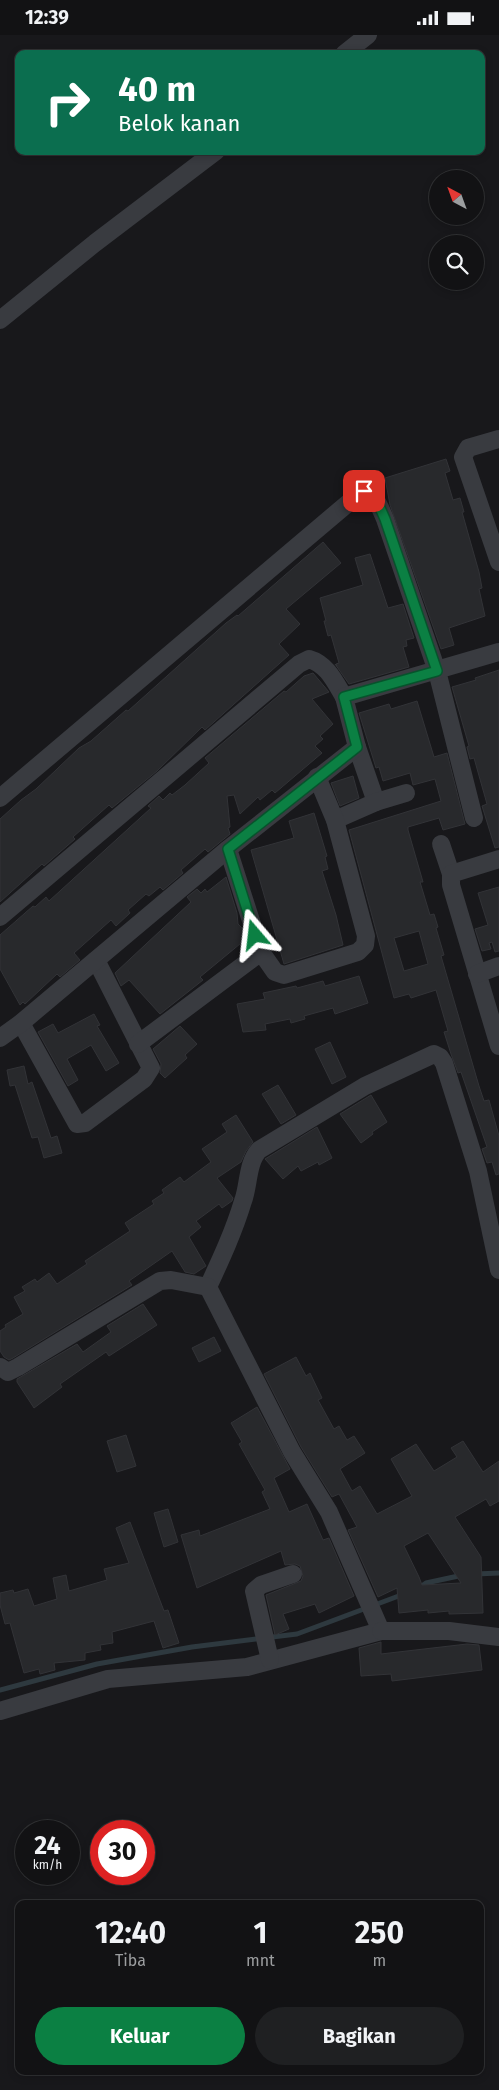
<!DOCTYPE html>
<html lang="id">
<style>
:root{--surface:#121214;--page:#1f2022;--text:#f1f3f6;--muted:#9c9ea0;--line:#313234;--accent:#0b8043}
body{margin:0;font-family:"Fira Sans",sans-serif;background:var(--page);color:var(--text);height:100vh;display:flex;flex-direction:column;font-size:19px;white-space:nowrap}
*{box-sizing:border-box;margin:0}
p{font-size:16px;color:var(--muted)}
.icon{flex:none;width:28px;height:28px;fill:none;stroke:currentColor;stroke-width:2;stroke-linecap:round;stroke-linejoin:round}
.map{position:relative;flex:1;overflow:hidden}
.panel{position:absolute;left:15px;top:1865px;width:469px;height:175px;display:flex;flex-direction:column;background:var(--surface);border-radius:10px;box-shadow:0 2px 8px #0003,0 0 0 1px var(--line)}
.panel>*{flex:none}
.banner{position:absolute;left:15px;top:15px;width:470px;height:105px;border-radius:10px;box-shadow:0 2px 8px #0003,0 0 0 1px var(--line);background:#0b6e4f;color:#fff;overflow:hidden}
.needle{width:32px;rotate:319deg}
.fabs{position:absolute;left:429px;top:135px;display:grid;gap:10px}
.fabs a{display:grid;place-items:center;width:55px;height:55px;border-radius:50%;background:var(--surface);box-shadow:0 2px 8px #0003,0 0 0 1px var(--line);font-size:25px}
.speed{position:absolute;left:15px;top:1785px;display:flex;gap:10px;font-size:25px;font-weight:700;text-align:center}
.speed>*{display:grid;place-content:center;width:65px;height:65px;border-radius:50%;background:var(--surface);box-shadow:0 2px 8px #0003,0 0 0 1px var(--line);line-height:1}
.speed small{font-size:12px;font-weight:400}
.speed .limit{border:8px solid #d22;background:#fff;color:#111}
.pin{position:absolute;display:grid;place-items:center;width:42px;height:42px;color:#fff;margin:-21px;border-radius:10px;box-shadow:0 2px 8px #0006}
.me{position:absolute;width:55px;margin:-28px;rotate:343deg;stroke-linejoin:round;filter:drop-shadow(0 0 4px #0008)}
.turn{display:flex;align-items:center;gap:18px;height:105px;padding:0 20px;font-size:22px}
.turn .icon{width:65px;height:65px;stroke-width:2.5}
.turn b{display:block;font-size:35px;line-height:42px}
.eta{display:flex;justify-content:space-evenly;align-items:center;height:85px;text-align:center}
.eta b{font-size:30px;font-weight:700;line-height:35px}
.button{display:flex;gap:10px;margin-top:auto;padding:10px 20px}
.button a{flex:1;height:58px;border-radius:30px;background:var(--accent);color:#fff;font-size:20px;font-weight:700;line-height:58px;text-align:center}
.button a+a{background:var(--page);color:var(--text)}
.status{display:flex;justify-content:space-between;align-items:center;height:35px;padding:0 25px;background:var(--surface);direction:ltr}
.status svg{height:14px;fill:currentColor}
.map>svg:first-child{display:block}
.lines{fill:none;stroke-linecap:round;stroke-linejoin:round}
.stream{stroke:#2e393f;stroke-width:5}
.building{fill:#28292c;stroke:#323337;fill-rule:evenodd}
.minor{stroke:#393b40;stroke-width:18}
.route-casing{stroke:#07532c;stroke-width:12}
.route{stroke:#0b8043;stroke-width:9}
</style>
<div class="status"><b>12:39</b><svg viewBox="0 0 49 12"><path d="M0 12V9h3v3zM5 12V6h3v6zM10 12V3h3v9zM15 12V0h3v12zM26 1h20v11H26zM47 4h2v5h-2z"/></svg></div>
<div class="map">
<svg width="499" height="2055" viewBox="0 0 499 2055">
<rect width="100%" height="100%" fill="#18181b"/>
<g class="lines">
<g class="stream">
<polyline points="476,1539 499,1538"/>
<polyline points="419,1553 426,1548 463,1540"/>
<polyline points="0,1655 97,1629 192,1612 297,1599 404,1559"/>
</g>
</g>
<g class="building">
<polygon points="446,424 450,436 445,438 453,465 460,463 464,477 462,477 479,537 482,553 479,554 485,581 449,593 454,610 441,614 390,470 385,443"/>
<polygon points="323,507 341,528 286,574 300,589 279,609 289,620 205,695 202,692 157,736 112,773 109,770 73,802 75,804 44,831 42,829 0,867 0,784 21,765 36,754 79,713 91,706 126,675 128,676 226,588 237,580 238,581"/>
<polygon points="370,519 388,573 403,569 414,603 406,605 407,611 403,612 409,632 349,649 335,629 337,631 336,629 339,628 331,600 328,601 324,586 326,586 320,563 363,550 355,523"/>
<polygon points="499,635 499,812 495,813 482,771 487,769 474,723 470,724 467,712 469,711 452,652 476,645 475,643"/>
<polygon points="313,638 329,657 312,664 333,689 320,701 323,704 315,711 322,718 275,758 272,755 260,765 258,762 240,779 234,760 227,761 230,792 228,793 230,799 208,817 205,814 181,835 183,838 163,855 160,852 149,861 146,859 128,875 130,878 116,891 111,885 74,918 80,925 60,942 57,939 25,969 23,967 20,970 0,934 0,900 33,871 35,872 46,862 49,866 151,773 148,771 159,761 163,765 170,758 172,760 185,750 209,728 205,723 284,656 286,657 304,641"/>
<path d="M417 666 434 722 447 718 465 789 443 795 439 783 408 792V795L423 847H420L430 880 434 879 438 892 436 893 444 920 441 921 479 1051 484 1066 489 1065 499 1101V1139L496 1140 492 1127 487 1128 482 1114 487 1112 461 1037 458 1038 451 1019 444 997 448 996 436 955 411 963 409 959 394 963 349 795 441 766 435 744 413 750 410 738 383 746 379 732 376 733 359 678 389 669 391 674ZM419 896 428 929 404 936 394 903Z"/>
<polygon points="353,741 359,763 340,771 331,748"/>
<polygon points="314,778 327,821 325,822 328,834 322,836 336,880 343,910 284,929 251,815 294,803 289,786"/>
<polygon points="226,842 237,878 238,889 242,893 246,904 200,942 203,945 160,979 129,945 121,951 115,938 191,867 187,862 197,854 201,858 205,854 207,857"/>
<polygon points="499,852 499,916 495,917 492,907 489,908 491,914 482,916 475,894 488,890 478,858"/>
<polygon points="359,941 368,968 335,979 333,973 304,981 305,984 291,988 290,984 265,989 266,995 243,997 237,969 265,964 263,958 296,951 297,953 323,946 325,951"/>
<polygon points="94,979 100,990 97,991 119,1028 106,1036 91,1010 67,1024 78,1045 68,1051 38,997 53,989 58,998"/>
<polygon points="180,991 197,1009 185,1020 187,1023 165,1043 160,1038 161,1029 153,1014"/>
<polygon points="330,1007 346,1042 332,1049 315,1014"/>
<polygon points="24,1031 28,1049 32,1047 51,1103 57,1101 62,1118 44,1123 38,1102 32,1103 15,1050 10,1051 7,1035"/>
<polygon points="278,1050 296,1080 281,1089 262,1059"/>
<polygon points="371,1060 387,1087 372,1097 373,1099 361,1108 340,1079"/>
<polygon points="236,1080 253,1107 246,1116 241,1127 217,1143 233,1163 232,1166 222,1173 219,1169 196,1186 201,1192 189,1202 206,1231 194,1239 185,1237 172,1216 129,1246 132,1250 13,1323 9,1325 4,1322 0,1316 0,1296 6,1292 5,1290 23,1279 14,1262 25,1256 22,1252 35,1244 37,1247 49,1238 57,1249 87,1229 85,1226 130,1196 125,1188 154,1169 152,1166 164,1158 162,1155 180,1142 184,1147 211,1127 202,1114 227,1097 222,1089"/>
<polygon points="317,1092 332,1123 319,1130 318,1127 301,1136 298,1131 283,1144 265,1124"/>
<polygon points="143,1269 157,1290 109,1321 106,1317 60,1349 62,1352 34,1373 17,1347 17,1344 77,1309 83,1317 111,1297 107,1291"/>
<polygon points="214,1302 221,1316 199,1327 192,1313"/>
<path d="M296 1322 306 1341 310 1338 322 1363 318 1365 334 1394 339 1391 347 1405 354 1401 365 1418 340 1434 352 1456 360 1451 377 1479 412 1461 391 1424 416 1409 434 1436 457 1422 451 1413 463 1406 483 1437 499 1426V1466L490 1471 486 1464 455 1482 481 1522 483 1578 449 1579V1576L428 1578V1575L399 1578 397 1553 378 1562 348 1495 357 1492 339 1459 332 1462 301 1412 264 1339ZM428 1498 461 1548 422 1550 419 1542 404 1511Z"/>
<polygon points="257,1372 290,1434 274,1443 289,1477 307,1469 323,1505 329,1503 354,1561 319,1578 315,1569 283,1579 289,1594 275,1600 266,1560 301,1546 303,1541 300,1531 295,1529 285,1530 281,1516 197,1553 181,1500 199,1495 200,1501 270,1474 262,1457 265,1455 239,1409 242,1407 231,1388"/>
<polygon points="126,1400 136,1431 117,1437 107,1406"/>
<polygon points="168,1474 178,1507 164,1512 154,1478"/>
<polygon points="130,1487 164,1576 168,1575 179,1608 163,1613 154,1586 112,1597 113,1608 100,1610 101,1615 85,1618 85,1625 54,1628 55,1635 40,1639 39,1634 24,1638 10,1588 5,1589 0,1570 0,1558 13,1555 14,1558 28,1554 34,1571 57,1564 53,1543 66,1540 69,1556 107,1545 104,1534 129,1528 116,1493"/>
<polygon points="381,1607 381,1619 467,1609 479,1610 482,1635 392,1646 391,1639 361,1641 359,1613"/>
</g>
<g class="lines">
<g class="minor">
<polyline points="344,19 368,0"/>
<polyline points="0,285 95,208 216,116"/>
<polyline points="499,404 468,413 463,422 499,527"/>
<polyline points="357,712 376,767"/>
<path d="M0 763 360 458C374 453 380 473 385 484L437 636 474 783"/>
<polyline points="335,785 376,767 406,758"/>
<polyline points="441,809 451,839"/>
<polyline points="228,814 261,917"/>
<polyline points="499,824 451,839 451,850 499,1011"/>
<path d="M0 882 299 629 309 624C327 629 335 647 344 662"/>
<polyline points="477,939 499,931"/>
<polyline points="21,988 77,1089 85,1088 144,1044 151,1033 96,925"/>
<polyline points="0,1003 21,988 228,814 357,712 344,662 499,617"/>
<polyline points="138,1009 261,917 275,937 284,940 358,917 365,910 366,901 335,785 317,742"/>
<path d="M208 1252C221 1224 234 1196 243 1166 249 1150 247 1128 259 1115L365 1051 434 1019 440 1022 444 1028 478 1136 499 1235"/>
<polyline points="0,1332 8,1337 18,1332 160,1246 171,1245 208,1252 292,1417 329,1477 381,1596 247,1632 108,1644 0,1676"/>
<polyline points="381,1596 449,1596 499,1602"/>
<polyline points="270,1625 254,1556 261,1550 293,1539"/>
</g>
</g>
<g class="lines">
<g class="route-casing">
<path id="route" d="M255 900 228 814 357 712 344 662 437 636 385 484C380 473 376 460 364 456"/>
</g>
<use href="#route" class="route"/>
</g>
</svg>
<div class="fabs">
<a><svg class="needle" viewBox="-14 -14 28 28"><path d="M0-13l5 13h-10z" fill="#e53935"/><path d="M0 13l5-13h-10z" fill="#9c9ea0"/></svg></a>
<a><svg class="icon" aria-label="search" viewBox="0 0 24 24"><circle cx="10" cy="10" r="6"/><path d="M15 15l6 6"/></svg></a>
</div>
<div class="speed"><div>24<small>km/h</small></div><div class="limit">30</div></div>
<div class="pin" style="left:364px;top:456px;background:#d93025"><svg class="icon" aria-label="arrive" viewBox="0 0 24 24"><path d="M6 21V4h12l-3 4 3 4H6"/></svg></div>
<svg class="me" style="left:255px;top:900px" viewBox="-20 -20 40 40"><path d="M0-17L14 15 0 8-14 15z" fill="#0b8043" stroke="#fff" stroke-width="4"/></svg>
<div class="banner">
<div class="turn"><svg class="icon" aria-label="right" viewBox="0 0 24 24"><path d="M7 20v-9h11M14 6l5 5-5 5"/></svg><div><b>40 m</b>Belok kanan</div></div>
</div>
<section class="panel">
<div class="eta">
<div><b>12:40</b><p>Tiba</p></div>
<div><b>1</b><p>mnt</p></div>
<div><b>250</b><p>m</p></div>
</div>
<div class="button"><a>Keluar</a><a>Bagikan</a></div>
</section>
</div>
